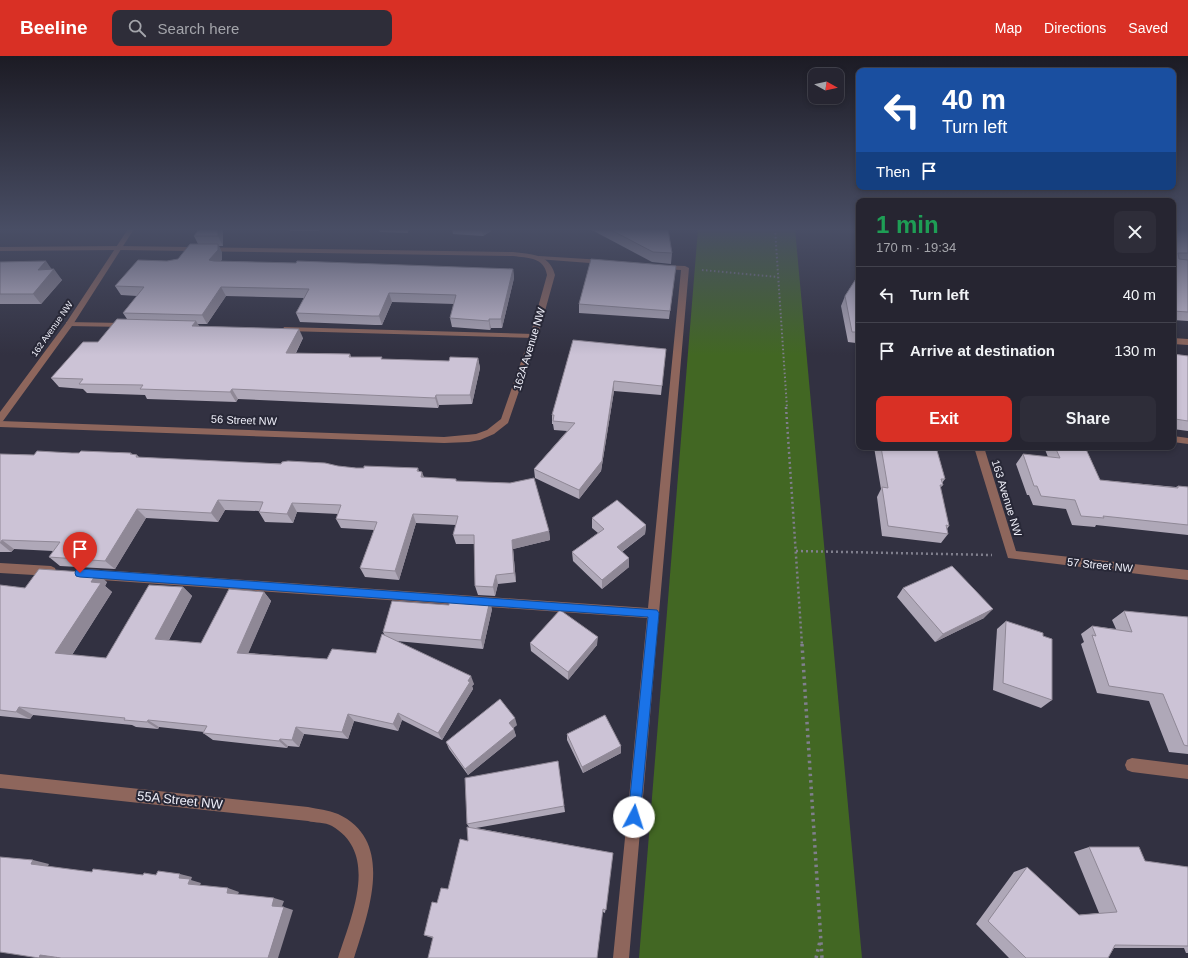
<!DOCTYPE html>
<meta charset="utf-8">
<style>
:root{--surface:#262531;--page:#2e2d39;--text:#f1f3f6;--muted:#a4a5ab;--line:#42424d;--accent:#d93025}
body{margin:0;font-family:Helvetica,sans-serif;background:var(--page);color:var(--text);height:100vh;display:flex;flex-direction:column;font-size:15px;white-space:nowrap}
*{box-sizing:border-box;margin:0}
p{font-size:13px;color:var(--muted)}
.icon{flex:none;width:22px;height:22px;fill:none;stroke:currentColor;stroke-width:2;stroke-linecap:round;stroke-linejoin:round}
.map{position:relative;flex:1;overflow:hidden}
.side{position:absolute;left:856px;top:142px;width:320px;height:252px;display:flex;flex-direction:column;background:var(--surface);border-radius:8px;box-shadow:0 2px 6px #0003,0 0 0 1px var(--line)}
.side>*{flex:none}
.banner{position:absolute;left:856px;top:12px;width:320px;height:122px;border-radius:8px;box-shadow:0 2px 6px #0003,0 0 0 1px var(--line);background:#1a4fa0;color:#fff;overflow:hidden}
.needle{width:26px;rotate:98deg}
.buttons{position:absolute;left:808px;top:12px;display:grid;gap:8px}
.buttons a{display:grid;place-items:center;width:36px;height:36px;border-radius:8px;background:var(--surface);box-shadow:0 2px 6px #0003,0 0 0 1px var(--line);font-size:20px}
.pin{position:absolute;display:grid;place-items:center;width:34px;height:34px;color:#fff;margin:-41px -17px;border-radius:50% 50% 50% 0;rotate:-45deg;box-shadow:0 0 4px #0007}
.pin .icon{rotate:45deg}
.me{position:absolute;width:44px;margin:-22px;rotate:5deg;stroke-linejoin:round;filter:drop-shadow(0 0 3px #0008)}
.turn{display:flex;align-items:center;gap:14px;height:84px;padding:0 20px;font-size:18px}
.turn .icon{width:52px;height:52px;stroke-width:2.5}
.turn b{display:block;font-size:28px;line-height:34px}
.then{display:flex;align-items:center;height:38px;padding:0 20px;background:#0003;gap:8px;font-size:15px}
.round{display:grid;place-items:center;flex:none;width:42px;height:42px;border-radius:8px;background:var(--page)}
.head{display:flex;align-items:center;justify-content:space-between;height:68px;padding:0 20px}
h1{font-size:24px;font-weight:700;line-height:30px;color:#1e9e55}
.cta{display:flex;gap:8px;margin-top:auto;padding:8px 20px}
.cta a{flex:1;height:46px;border-radius:8px;background:var(--accent);color:#fff;font-size:16px;font-weight:700;line-height:46px;text-align:center}
.cta a+a{background:var(--page);color:var(--text)}
ul{padding:0;list-style:none}
li{display:flex;align-items:center;gap:12px;height:56px;padding:0 20px;border-top:1px solid var(--line)}
li div{flex:1}
li b{display:block;font-size:15px}
li em{font-style:normal}
header{display:flex;align-items:center;gap:24px;box-sizing:border-box;height:56px;padding:0 20px;background:var(--accent);color:#fff}
header strong{font-size:19px}
nav{display:flex;gap:22px;margin-inline-start:auto;font-size:14px}
.search{width:280px;height:36px;background:var(--page);display:flex;align-items:center;gap:10px;box-sizing:border-box;padding:0 14px;border-radius:8px;color:var(--muted);font-size:15px}
.map>svg:first-child{display:block}
.green{fill:#426723}
.lines{fill:none;stroke-linecap:round;stroke-linejoin:round}
.path-far2{stroke:#807f8d;stroke-width:2;stroke-dasharray:1.5 2.5;stroke-linecap:butt}
.path-far1{stroke:#807f8d;stroke-width:2.5;stroke-dasharray:2 3;stroke-linecap:butt}
.path{stroke:#807f8d;stroke-width:3.5;stroke-dasharray:2.5 4;stroke-linecap:butt}
.service{fill:#8e665c;fill-rule:evenodd}
.minor{fill:#8e665c;fill-rule:evenodd}
.tertiary{fill:#8e665c;fill-rule:evenodd}
.wall{fill:#afa8b8}
.shaded-wall{fill:#8f8896}
.building{fill:#ccc3d6;stroke:#8f8896}
.route{fill:#1a73e8;stroke:#114b97}
.labels{text-anchor:middle;dominant-baseline:central;stroke-width:4;stroke-linejoin:round;paint-order:stroke}
.far-street-label{font-size:9px;fill:#f0f0fa;stroke:#282837}
.street-label{font-size:11px;fill:#f0f0fa;stroke:#282837}
.near-street-label{font-size:13px;fill:#f0f0fa;stroke:#282837}
</style>
<header>
<strong>Beeline</strong>
<div class="search"><svg class="icon" aria-label="search" viewBox="0 0 24 24"><circle cx="10" cy="10" r="6"/><path d="M15 15l6 6"/></svg>Search here</div>
<nav><a>Map</a><a>Directions</a><a>Saved</a></nav>
</header>
<div class="map">
<svg width="1188" height="902" viewBox="0 0 1188 902">
<rect width="100%" height="100%" fill="#323141"/>
<polygon class="green" points="698,173 795,173 862,902 639,902"/>
<g class="lines">
<g class="path-far2">
<polyline points="775,173 787,352"/>
<polyline points="702,214 778,221"/>
</g>
<g class="path-far1">
<polyline points="786,351 802,589"/>
<polyline points="796,495 992,499"/>
</g>
<g class="path">
<polyline points="802,588 822,902"/>
<polyline points="816,902 820,885"/>
</g>
<g class="service">
<polygon points="539,200 603,204 607,206 603,208 537,203 536,202"/>
<polygon points="660,209 685,210 689,212 629,902 613,902 647,562 87,523 83,521 82,518 83,515 87,513 648,552 681,214 663,213 659,211"/>
<polygon points="66,266 125,267 129,269 125,271 69,270 66,270"/>
<polygon points="284,271 534,278 538,280 534,282 287,275 283,273"/>
<polygon points="1173,380 1188,382 1188,388 1173,386"/>
<polygon points="0,507 51,510 55,512 56,515 55,518 51,520 0,517"/>
<polygon points="1132,702 1188,709 1188,723 1132,716 1127,714 1125,709 1127,704"/>
</g>
<g class="minor">
<path d="M120 190 513 196C531 198 550 198 555 219L538 280 508 367 494 378 480 384 469 386 444 387 0 371V365L444 381 476 378 487 374 501 363 530 280 547 219C544 201 528 202 513 200L120 194 0 195V191Z"/>
<polygon points="1173,282 1188,283 1188,289 1173,288"/>
<polygon points="974,391 984,391 1016,495 1188,514 1188,524 1008,502"/>
<path d="M0 718 308 751C318 753 328 754 338 758 396 785 368 857 354 902H338C351 861 380 798 332 770 325 766 315 767 308 765L0 732Z"/>
</g>
<polygon class="tertiary" points="128,173 134,173 72,270 3,365 0,366 0,356 66,267"/>
</g>
<g class="wall">
<polygon points="223,173 223,190 219,190 222,197 222,203 221,205 513,213 514,222 502,272 491,272 490,274 452,271 450,262 454,248 392,246 382,269 375,269 300,266 296,257 304,242 226,240 207,268 198,268 199,271 303,282 296,297 350,298 351,301 382,303 449,305 478,302 480,312 472,348 439,349 438,352 238,343 236,346 147,343 145,339 87,337 83,333 59,331 51,322 98,286 127,263 123,257 137,240 121,239 115,230 167,205 178,203 198,188 194,180"/>
<polygon points="290,173 320,173 319,175 290,175"/>
<polygon points="379,173 409,173 408,177 380,176"/>
<polygon points="452,173 491,173 491,175 483,180 453,178"/>
<polygon points="590,173 668,173 672,197 671,208 652,206"/>
<polygon points="1173,173 1188,173 1188,265 1173,264"/>
<polygon points="0,206 52,213 62,224 41,248 0,248"/>
<polygon points="676,210 669,263 579,257 579,248"/>
<polygon points="859,218 859,304 856,287 848,286 841,250 845,240"/>
<polygon points="666,293 661,339 614,335 601,415 579,443 535,422 534,413 567,375 554,374 553,368 552,368 552,359"/>
<polygon points="1173,298 1188,300 1188,375 1173,373"/>
<polygon points="874,391 936,391 945,423 942,427 943,429 940,432 949,470 947,473 948,478 941,487 882,480 877,441 881,433"/>
<polygon points="1044,391 1085,391 1100,424 1176,431 1178,430 1188,431 1188,479 1096,469 1095,471 1072,469 1066,453 1033,449 1029,439 1027,439 1016,408 1023,398 1048,401"/>
<polygon points="72,397 131,397 132,398 137,399 140,402 338,410 356,412 418,412 419,416 424,421 457,425 549,475 550,484 513,493 516,526 498,528 495,540 478,539 475,530 474,488 456,488 453,479 456,469 416,467 399,524 365,521 360,512 374,474 341,472 336,463 338,458 297,456 293,467 265,466 259,456 259,455 225,454 218,466 146,462 115,513 60,510 49,501 53,495 14,493 11,496 0,496 0,398 34,399"/>
<polygon points="592,462 646,469 645,478 622,496 629,511 602,533 573,505 572,496 598,477 592,472"/>
<polygon points="107,526 105,530 112,536 72,599 106,602 183,531 192,540 169,584 201,587 264,536 271,545 248,597 327,603 376,597 385,580 383,576 492,553 483,593 396,585 474,628 472,630 473,633 442,684 402,664 398,675 354,665 348,683 304,678 299,691 288,690 287,692 213,684 203,677 204,676 159,671 158,673 136,671 132,669 33,659 30,663 0,660 0,529 25,532"/>
<polygon points="903,532 984,562 935,586 897,541"/>
<polygon points="1124,555 1188,561 1188,698 1169,696 1149,645 1097,637 1081,588 1084,586 1081,578 1092,570 1116,573 1112,564"/>
<polygon points="1006,565 1052,644 1041,652 993,634 997,573"/>
<polygon points="530,587 597,589 568,624 531,595"/>
<polygon points="517,669 513,672 516,680 468,719 449,693 446,686"/>
<polygon points="567,678 621,690 621,697 583,717 567,684"/>
<polygon points="558,705 565,756 476,772 613,797 605,857 603,856 433,882 429,881 424,879 437,847 448,833 468,785 469,771 467,768"/>
<polygon points="1089,791 1145,805 1188,811 1188,897 1186,897 1184,892 1114,892 1108,902 1009,902 976,868 1014,816 1027,811 1079,859 1099,857 1074,796"/>
</g>
<g class="shaded-wall">
<polygon points="218,173 223,173 223,190 218,180"/>
<polygon points="482,173 491,173 491,175 483,180"/>
<polygon points="218,188 222,197 222,203 214,213 209,204"/>
<polygon points="46,205 53,215 54,213 62,224 41,248 33,238 38,214"/>
<polygon points="513,213 514,222 502,272 501,263"/>
<polygon points="221,231 226,240 207,268 202,259"/>
<polygon points="389,237 392,246 382,269 379,260"/>
<polygon points="489,263 491,272 490,274 489,265"/>
<polygon points="196,265 202,275 192,270"/>
<polygon points="299,273 303,282 291,306 286,297"/>
<polygon points="478,302 480,312 472,348 470,339"/>
<polygon points="614,325 614,335 601,415 579,443 579,434"/>
<polygon points="232,333 238,343 236,346 230,336"/>
<polygon points="436,339 439,349 438,352 435,342"/>
<polygon points="422,416 426,426 421,421"/>
<polygon points="218,444 225,454 218,466 211,457"/>
<polygon points="292,447 297,456 293,467 287,458"/>
<polygon points="137,453 146,462 115,513 105,505"/>
<polygon points="413,458 416,467 399,524 395,515"/>
<polygon points="646,469 645,478 616,500 617,491"/>
<polygon points="549,475 550,484 513,493 516,526 514,517 512,484"/>
<polygon points="2,484 14,493 11,496 0,487"/>
<polygon points="629,502 629,511 602,533 602,524"/>
<polygon points="97,517 107,526 105,530 112,536 68,605 55,597 91,526"/>
<polygon points="496,519 498,528 495,540 493,531"/>
<polygon points="183,531 192,540 165,591 155,583"/>
<polygon points="264,536 271,545 245,605 237,597"/>
<polygon points="490,544 492,553 483,593 481,584"/>
<polygon points="993,553 984,562 935,586 943,578"/>
<polygon points="598,581 597,589 568,624 568,616"/>
<polygon points="471,620 474,628 472,630 473,633 442,684 438,677"/>
<polygon points="19,651 33,659 30,663 16,656"/>
<polygon points="398,657 402,664 398,675 393,668"/>
<polygon points="348,658 354,665 348,683 342,676"/>
<polygon points="515,662 517,669 511,674 509,667"/>
<polygon points="148,664 159,671 158,673 147,666"/>
<polygon points="296,671 304,678 299,691 292,684"/>
<polygon points="514,673 516,680 468,719 465,713"/>
<polygon points="280,683 288,690 287,692 279,685"/>
<polygon points="621,690 621,697 583,717 582,711"/>
<polygon points="33,804 49,808 47,812 31,808"/>
<polygon points="180,818 192,821 191,824 201,827 199,831 188,828 179,822"/>
<polygon points="228,832 239,836 237,840 227,837"/>
<polygon points="274,842 284,845 281,853 272,850"/>
<polygon points="284,851 293,854 278,902 268,902"/>
<polygon points="40,899 56,901 56,902 39,902"/>
</g>
<g class="building">
<polygon points="199,173 218,173 218,180 194,180"/>
<polygon points="609,173 668,173 672,197 653,196"/>
<polygon points="1173,173 1188,173 1188,197 1178,197 1179,203 1188,204 1188,256 1173,255"/>
<polygon points="190,188 218,188 218,194 209,204 214,205 296,207 297,205 513,213 501,263 489,263 489,265 450,262 456,239 389,237 379,260 372,260 296,257 309,233 221,231 202,259 123,257 144,231 115,230 138,204 167,205 178,203"/>
<polygon points="591,203 676,210 670,255 579,248"/>
<polygon points="46,205 38,214 54,213 33,238 0,238 0,206"/>
<polygon points="859,218 859,276 852,276 845,240"/>
<polygon points="117,263 196,265 192,270 299,273 286,297 350,298 349,301 382,301 381,303 449,305 450,301 478,302 470,339 436,339 435,342 232,333 230,336 140,333 143,329 79,328 83,323 51,322 83,286 98,286"/>
<polygon points="573,284 666,293 662,330 614,325 602,405 579,434 534,413 575,367 553,365 554,359 552,359"/>
<polygon points="1173,298 1188,300 1188,365 1175,363 1173,361"/>
<polygon points="881,391 936,391 945,423 941,423 943,429 940,429 949,470 946,469 948,478 888,470 882,431 888,432"/>
<polygon points="1055,391 1085,391 1100,424 1178,432 1178,430 1188,431 1188,469 1103,460 1104,462 1081,460 1075,444 1041,440 1037,430 1034,430 1023,398 1060,402"/>
<polygon points="37,395 72,397 79,397 81,395 131,397 130,398 137,399 136,401 281,408 282,406 288,405 325,407 338,410 356,412 364,412 364,410 418,412 417,415 422,416 421,421 456,423 456,425 510,427 534,422 549,475 512,484 514,517 496,519 493,531 475,530 474,479 453,479 458,460 413,458 395,515 360,512 377,466 336,463 341,449 292,447 287,458 259,456 263,446 218,444 211,457 137,453 105,505 49,501 60,486 2,484 0,487 0,398 34,399"/>
<polygon points="617,444 646,469 617,491 629,502 602,524 572,496 604,473 592,462"/>
<polygon points="952,510 993,553 943,578 903,532"/>
<polygon points="39,513 97,517 91,526 101,527 55,597 106,602 149,529 183,531 155,583 201,587 229,533 264,536 237,597 327,603 332,593 376,597 382,578 471,620 468,625 470,626 438,677 398,657 393,668 348,658 342,676 296,671 292,684 280,683 279,685 203,677 207,670 148,664 147,666 124,664 125,662 19,651 16,656 0,654 0,529 25,532"/>
<polygon points="476,543 490,544 481,584 383,576 392,545 449,549 449,546 476,548"/>
<polygon points="560,554 598,581 568,616 530,587"/>
<polygon points="1124,555 1188,561 1188,690 1184,689 1163,638 1109,630 1092,579 1096,580 1092,570 1132,576"/>
<polygon points="1006,565 1043,577 1043,580 1052,583 1052,644 1003,627"/>
<polygon points="500,643 515,662 509,667 514,673 465,713 446,686"/>
<polygon points="605,659 621,690 582,711 567,678"/>
<polygon points="558,705 564,750 467,768 465,722"/>
<polygon points="467,771 613,797 606,854 603,853 597,902 428,902 433,881 424,879 432,846 437,847 441,832 448,833 460,783 468,785"/>
<polygon points="1089,791 1139,791 1145,805 1188,811 1188,890 1115,889 1108,902 1026,902 988,865 1027,811 1079,859 1117,856"/>
<polygon points="0,801 33,804 31,808 92,816 93,813 143,819 144,817 156,819 158,815 180,818 179,822 190,823 188,828 228,832 227,837 274,842 272,850 284,851 268,902 61,902 40,899 39,902 0,896"/>
</g>
<linearGradient id="sky" x2="0" y2="1"><stop stop-color="#1c1b24"/><stop offset="0.58" stop-color="#494e65"/><stop offset="1" stop-color="#494e65" stop-opacity="0"/></linearGradient>
<rect width="1188" height="299" fill="url(#sky)"/>
<polygon class="route" points="80,513 657,554 659,557 640,761 638,765 634,767 630,765 628,761 648,561 80,521 76,520 75,517 76,514"/>
<g class="labels">
<g class="far-street-label">
<text transform="translate(52 273) rotate(-55)">162 Avenue NW</text>
</g>
<g class="street-label">
<text transform="translate(529 293) rotate(-73)">162A Avenue NW</text>
<text transform="translate(244 364) rotate(2)">56 Street NW</text>
<text transform="translate(1007 442) rotate(73)">163 Avenue NW</text>
<text transform="translate(1100 509) rotate(6)">57 Street NW</text>
</g>
<g class="near-street-label">
<text transform="translate(180 744) rotate(6)">55A Street NW</text>
</g>
</g>
</svg>
<div class="buttons">
<a><svg class="needle" viewBox="-14 -14 28 28"><path d="M0-13l5 13h-10z" fill="#e53935"/><path d="M0 13l5-13h-10z" fill="#a4a5ab"/></svg></a>
</div>
<div class="pin" style="left:80px;top:517px;background:#d93025"><svg class="icon" aria-label="arrive" viewBox="0 0 24 24"><path d="M6 21V4h12l-3 4 3 4H6"/></svg></div>
<svg class="me" style="left:634px;top:761px" viewBox="-20 -20 40 40"><circle r="19" fill="#fff"/><path d="M0-13L10 11 0 6-10 11z" fill="#1a73e8"/></svg>
<div class="banner">
<div class="turn"><svg class="icon" aria-label="left" viewBox="0 0 24 24"><path d="M17 20v-9H6M10 6l-5 5 5 5"/></svg><div><b>40 m</b>Turn left</div></div>
<div class="then">Then<svg class="icon" aria-label="arrive" viewBox="0 0 24 24"><path d="M6 21V4h12l-3 4 3 4H6"/></svg></div>
</div>
<section class="side">
<div class="head"><div><h1>1 min</h1><p>170 m · 19:34</p></div><a class="round"><svg class="icon" aria-label="close" viewBox="0 0 24 24"><path d="M6 6l12 12M18 6L6 18"/></svg></a></div>
<ul>
<li><svg class="icon" aria-label="left" viewBox="0 0 24 24"><path d="M17 20v-9H6M10 6l-5 5 5 5"/></svg><div><b>Turn left</b></div><em>40 m</em></li>
<li><svg class="icon" aria-label="arrive" viewBox="0 0 24 24"><path d="M6 21V4h12l-3 4 3 4H6"/></svg><div><b>Arrive at destination</b></div><em>130 m</em></li>
</ul>
<div class="cta"><a>Exit</a><a>Share</a></div>
</section>
</div>
